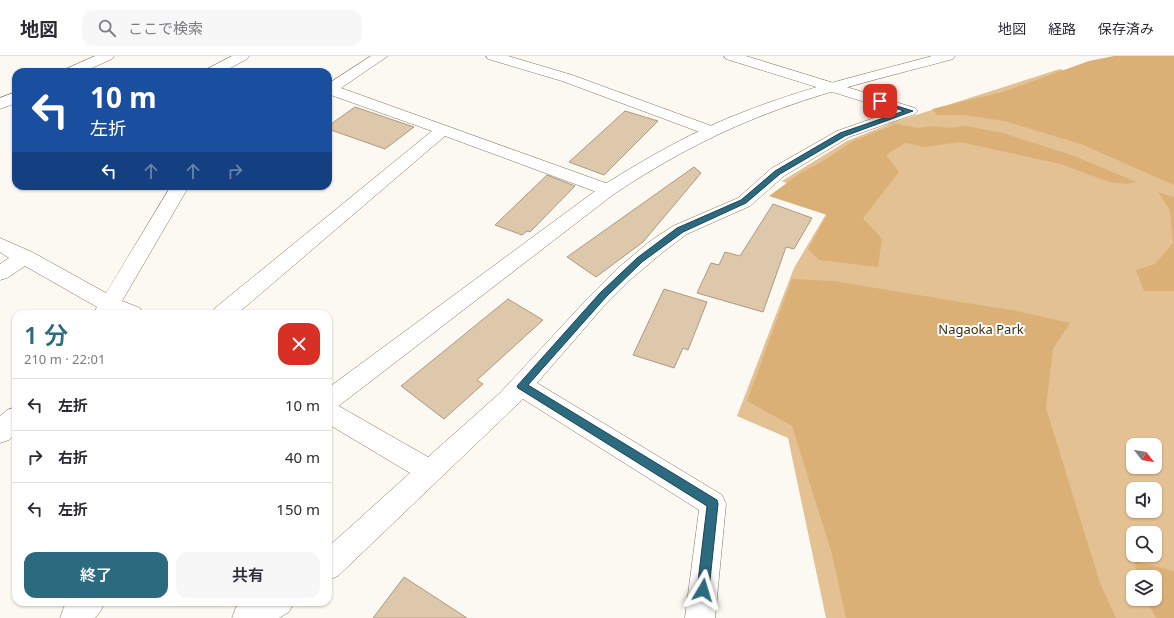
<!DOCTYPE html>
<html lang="ja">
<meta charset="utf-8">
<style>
:root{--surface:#fff;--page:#f7f7f7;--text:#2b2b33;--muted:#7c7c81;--line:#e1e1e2;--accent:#2c6a80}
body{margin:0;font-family:"Noto Sans","Noto Sans JP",sans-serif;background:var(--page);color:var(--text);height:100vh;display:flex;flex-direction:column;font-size:15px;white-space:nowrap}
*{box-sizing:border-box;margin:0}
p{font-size:13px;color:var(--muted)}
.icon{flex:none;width:22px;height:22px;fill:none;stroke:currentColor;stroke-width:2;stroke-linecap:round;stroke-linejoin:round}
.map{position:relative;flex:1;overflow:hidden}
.panel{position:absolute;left:12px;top:254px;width:320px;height:296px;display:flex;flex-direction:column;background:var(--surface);border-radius:12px;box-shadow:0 1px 3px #0004}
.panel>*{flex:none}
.guide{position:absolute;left:12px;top:12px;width:320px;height:122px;border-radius:12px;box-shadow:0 1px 3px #0004;background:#1a4fa0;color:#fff;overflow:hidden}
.needle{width:26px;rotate:121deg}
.tools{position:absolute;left:1126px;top:382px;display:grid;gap:8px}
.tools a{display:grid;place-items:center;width:36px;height:36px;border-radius:8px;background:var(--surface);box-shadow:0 1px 3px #0004;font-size:20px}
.pin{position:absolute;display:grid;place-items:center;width:34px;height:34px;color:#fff;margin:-17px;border-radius:8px;box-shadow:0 2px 6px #0006}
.me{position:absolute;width:44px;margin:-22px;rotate:7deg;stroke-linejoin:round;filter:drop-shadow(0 0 3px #0008)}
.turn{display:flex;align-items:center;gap:14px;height:84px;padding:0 12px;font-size:18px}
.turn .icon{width:52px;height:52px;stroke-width:2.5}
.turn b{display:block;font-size:28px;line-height:34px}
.lanes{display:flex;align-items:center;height:38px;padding:0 12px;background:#0003;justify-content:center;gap:20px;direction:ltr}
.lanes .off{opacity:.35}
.round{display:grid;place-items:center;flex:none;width:42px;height:42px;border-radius:12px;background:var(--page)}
.summary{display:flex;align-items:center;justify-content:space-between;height:68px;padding:0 12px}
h1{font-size:24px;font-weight:600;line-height:30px;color:var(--accent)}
.cta{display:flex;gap:8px;margin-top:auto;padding:8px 12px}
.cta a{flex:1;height:46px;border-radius:12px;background:var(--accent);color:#fff;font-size:16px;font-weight:600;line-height:46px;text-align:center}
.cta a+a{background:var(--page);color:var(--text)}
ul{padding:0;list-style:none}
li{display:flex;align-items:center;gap:12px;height:52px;padding:0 12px;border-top:1px solid var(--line)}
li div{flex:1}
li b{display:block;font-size:15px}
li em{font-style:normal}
header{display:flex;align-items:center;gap:24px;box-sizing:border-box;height:56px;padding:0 20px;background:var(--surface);border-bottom:1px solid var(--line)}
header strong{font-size:19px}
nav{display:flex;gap:22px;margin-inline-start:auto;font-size:14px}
.search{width:280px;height:36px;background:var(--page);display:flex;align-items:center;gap:10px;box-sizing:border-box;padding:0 14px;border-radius:12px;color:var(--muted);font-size:15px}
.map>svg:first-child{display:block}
.green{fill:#e4c192;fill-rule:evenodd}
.forest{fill:#dab076}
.building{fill:#dec8ac;stroke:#ae9a7f}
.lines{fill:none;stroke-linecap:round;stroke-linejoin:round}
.street-casing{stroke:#87745a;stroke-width:1}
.secondary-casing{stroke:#87745a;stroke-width:1}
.street{fill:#fff;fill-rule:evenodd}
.secondary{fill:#fff;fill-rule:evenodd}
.route{fill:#2c6a80;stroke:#1d4553}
.labels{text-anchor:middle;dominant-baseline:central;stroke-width:4;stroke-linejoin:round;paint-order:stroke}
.park-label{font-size:13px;fill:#3e2c11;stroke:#fff}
</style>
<header>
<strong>地図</strong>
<div class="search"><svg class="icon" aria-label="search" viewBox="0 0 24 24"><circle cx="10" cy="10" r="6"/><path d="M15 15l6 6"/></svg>ここで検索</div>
<nav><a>地図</a><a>経路</a><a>保存済み</a></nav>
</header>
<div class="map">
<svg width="1174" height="562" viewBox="0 0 1174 562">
<rect width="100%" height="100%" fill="#fcf8f2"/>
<path class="green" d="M1060 13 1174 52V562H826L788 382 737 360 794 212 832 148 782 125 847 85 894 66ZM1133 389H1155V411H1133ZM1133 433H1155V455H1133ZM1133 477H1155V499H1133ZM1133 521H1155V543H1133Z"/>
<g class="forest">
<polygon points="1114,0 1174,0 1174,129 1081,88 1004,65 964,59 937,59 932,53 1003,36 1089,5"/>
<polygon points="896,68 917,72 934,70 950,72 966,70 1003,77 1074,100 1136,126 1127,128 1109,126 1061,108 960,86 925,91 905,87 886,99 899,116 863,162 882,183 878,211 819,204 808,193 827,159 769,140 799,118 825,104 853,85"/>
<polygon points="1158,136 1174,141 1174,235 1144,235 1136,214 1155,208 1173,187 1170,154"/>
<polygon points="792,223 833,225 1016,255 1070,267 1053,293 1046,352 1100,527 1116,562 846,562 832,498 792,370 747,345"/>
<polygon points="1134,505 1174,515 1174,562 1156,562 1146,543 1155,543 1155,521 1138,521"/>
</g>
<g class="building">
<polygon points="355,51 414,71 385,93 328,73 328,70"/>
<polygon points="625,55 658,65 604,119 569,106"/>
<polygon points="694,111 701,117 643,186 596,221 567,201"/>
<polygon points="547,119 575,130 530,176 527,175 522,179 495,169"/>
<polygon points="773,148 812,162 794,193 786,191 763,256 697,237 711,207 719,209 725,196 740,200"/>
<polygon points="664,233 707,246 688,294 683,292 674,312 633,299"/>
<polygon points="508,243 543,264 477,324 483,328 444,363 401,330"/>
<polygon points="404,521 467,562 373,562"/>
</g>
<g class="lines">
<g class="street-casing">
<g id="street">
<polygon points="95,0 114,0 112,3 83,16 64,16 66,13"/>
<polygon points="232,0 249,0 247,3 223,16 205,16 207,13"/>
<polygon points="371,0 388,0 341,32 614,130 617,134 614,138 608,139 602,138 445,80 237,258 212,258 215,252 432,75 328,38 328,28"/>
<polygon points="486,0 508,0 572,19 717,72 719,75 717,78 711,80 705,78 562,25 488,3"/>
<polygon points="724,0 746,0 915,52 918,55 915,58 849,81 784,120 750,150 687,178 663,196 631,223 603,251 537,327 722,439 726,448 715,562 685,562 699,454 523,343 338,520 328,524 328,491 410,417 328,368 328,346 337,349 428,401 500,337 589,241 617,213 649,186 673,170 738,142 772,112 837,75 894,55 726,3"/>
<polygon points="16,36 16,47 0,53 0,42"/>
<polygon points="171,130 189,130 122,245 140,252 143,258 93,258 97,251 25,210 7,222 0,224 0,208 9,202 0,196 0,182 32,196 106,237"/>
<polygon points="16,351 16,377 9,384 0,387 0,360 7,354"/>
<polygon points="247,546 294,546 289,556 279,562 232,562 236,551"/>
</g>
</g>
<g class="secondary-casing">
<g id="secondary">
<path d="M932 0H955L953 3C887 21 819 36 756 62 706 82 659 108 614 138L336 352 328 355V332L602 130C648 101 695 74 746 55 807 31 870 17 932 0Z"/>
<polygon points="69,546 105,546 100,556 95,562 60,562 64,551"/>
</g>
</g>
<use href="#street" class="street"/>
<use href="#secondary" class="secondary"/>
</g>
<polygon class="route" points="878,44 913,55 845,80 780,118 746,147 683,176 642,206 606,241 528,329 717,444 718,448 709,534 707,538 703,540 699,538 697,534 707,450 518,332 517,330 600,237 637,202 677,172 741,144 775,115 840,77 904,55 878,47"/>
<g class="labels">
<g class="park-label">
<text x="981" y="273">Nagaoka Park</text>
</g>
</g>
</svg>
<div class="tools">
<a><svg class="needle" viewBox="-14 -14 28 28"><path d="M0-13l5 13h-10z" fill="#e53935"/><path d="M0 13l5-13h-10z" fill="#7c7c81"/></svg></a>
<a><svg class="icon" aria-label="sound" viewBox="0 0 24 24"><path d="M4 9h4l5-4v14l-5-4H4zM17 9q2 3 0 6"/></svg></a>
<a><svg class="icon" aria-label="search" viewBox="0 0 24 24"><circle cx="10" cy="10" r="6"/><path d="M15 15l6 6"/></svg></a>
<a><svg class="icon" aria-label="layers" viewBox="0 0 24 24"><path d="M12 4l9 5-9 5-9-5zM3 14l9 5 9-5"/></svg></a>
</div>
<div class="pin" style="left:880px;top:45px;background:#d93025"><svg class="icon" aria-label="arrive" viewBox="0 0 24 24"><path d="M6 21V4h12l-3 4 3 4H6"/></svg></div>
<svg class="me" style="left:703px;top:534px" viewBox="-20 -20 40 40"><path d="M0-17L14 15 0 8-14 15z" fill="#2c6a80" stroke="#fff" stroke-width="4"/></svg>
<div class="guide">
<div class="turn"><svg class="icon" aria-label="left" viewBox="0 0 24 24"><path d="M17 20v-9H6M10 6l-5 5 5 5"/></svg><div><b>10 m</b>左折</div></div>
<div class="lanes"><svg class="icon" aria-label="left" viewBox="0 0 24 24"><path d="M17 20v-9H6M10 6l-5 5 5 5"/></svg><svg class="icon off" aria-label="ahead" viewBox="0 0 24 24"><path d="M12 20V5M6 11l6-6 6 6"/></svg><svg class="icon off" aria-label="ahead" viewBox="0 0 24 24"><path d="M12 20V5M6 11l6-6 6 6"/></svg><svg class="icon off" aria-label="right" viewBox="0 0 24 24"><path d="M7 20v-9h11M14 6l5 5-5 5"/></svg></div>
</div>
<section class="panel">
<div class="summary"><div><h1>1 分</h1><p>210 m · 22:01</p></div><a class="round" style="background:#d93025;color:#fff"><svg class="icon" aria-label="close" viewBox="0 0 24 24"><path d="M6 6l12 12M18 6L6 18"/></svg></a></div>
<ul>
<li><svg class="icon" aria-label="left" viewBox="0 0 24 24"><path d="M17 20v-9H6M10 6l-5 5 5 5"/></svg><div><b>左折</b></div><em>10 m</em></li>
<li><svg class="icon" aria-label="right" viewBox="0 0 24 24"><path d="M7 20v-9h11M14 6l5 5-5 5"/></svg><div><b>右折</b></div><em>40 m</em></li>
<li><svg class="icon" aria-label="left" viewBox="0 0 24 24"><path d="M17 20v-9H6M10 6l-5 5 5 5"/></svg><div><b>左折</b></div><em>150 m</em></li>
</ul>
<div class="cta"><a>終了</a><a>共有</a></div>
</section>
</div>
